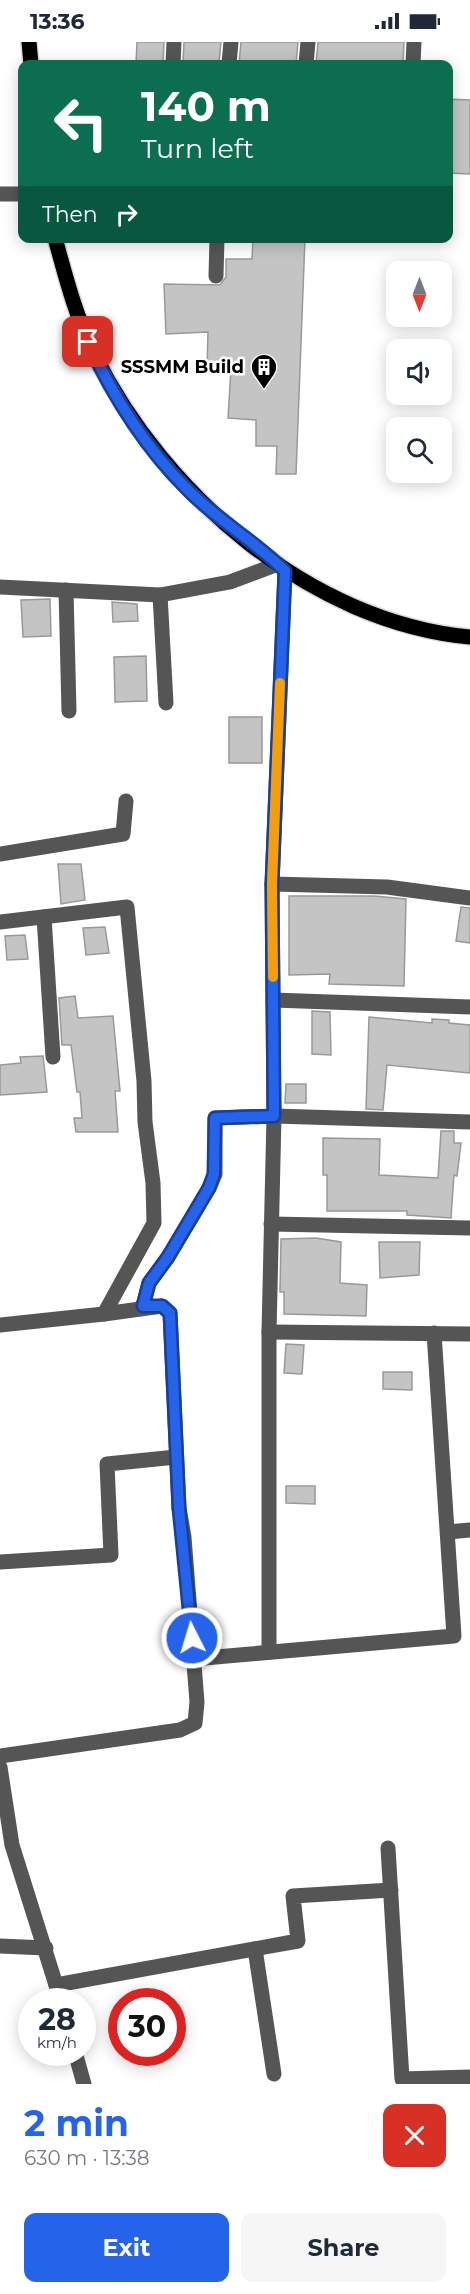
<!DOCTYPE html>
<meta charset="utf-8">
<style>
:root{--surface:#fff;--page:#f6f6f7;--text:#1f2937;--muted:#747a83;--accent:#2563eb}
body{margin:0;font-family:Montserrat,sans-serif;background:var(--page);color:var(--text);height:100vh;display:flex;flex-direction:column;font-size:22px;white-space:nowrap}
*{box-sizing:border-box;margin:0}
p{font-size:20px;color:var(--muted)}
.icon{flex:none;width:33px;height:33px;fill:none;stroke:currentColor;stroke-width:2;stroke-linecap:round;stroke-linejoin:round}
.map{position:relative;height:2042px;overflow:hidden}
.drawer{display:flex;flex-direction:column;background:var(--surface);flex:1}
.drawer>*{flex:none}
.guide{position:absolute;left:18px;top:18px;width:435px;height:183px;border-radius:12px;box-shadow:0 3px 15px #0003;background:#0b6e4f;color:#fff;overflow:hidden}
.needle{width:39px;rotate:180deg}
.fabs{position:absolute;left:386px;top:219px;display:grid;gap:12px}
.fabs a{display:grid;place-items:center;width:66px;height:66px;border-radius:12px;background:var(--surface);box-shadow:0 3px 15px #0003;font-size:30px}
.speed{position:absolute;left:18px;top:1946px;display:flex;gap:12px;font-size:30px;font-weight:700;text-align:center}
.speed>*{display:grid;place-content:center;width:78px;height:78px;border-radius:50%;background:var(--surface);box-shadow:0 3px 15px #0003;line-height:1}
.speed small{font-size:15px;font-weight:400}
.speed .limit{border:9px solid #d22;background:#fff;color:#111}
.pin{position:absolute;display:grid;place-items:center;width:51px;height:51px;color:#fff;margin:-26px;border-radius:12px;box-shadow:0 3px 9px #0006}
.me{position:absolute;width:66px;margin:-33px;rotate:355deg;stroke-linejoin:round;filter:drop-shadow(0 0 4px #0008)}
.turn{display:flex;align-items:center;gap:21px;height:126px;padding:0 24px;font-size:27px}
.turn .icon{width:78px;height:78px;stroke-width:2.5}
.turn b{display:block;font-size:42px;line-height:51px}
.then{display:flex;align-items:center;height:57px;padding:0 24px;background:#0003;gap:12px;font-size:22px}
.round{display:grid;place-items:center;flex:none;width:63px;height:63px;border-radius:12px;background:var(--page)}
.summary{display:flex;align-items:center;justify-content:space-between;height:102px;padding:0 24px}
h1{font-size:36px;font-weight:700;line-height:45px;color:var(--accent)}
.button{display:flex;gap:12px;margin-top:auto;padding:12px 24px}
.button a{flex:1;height:69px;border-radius:12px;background:var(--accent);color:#fff;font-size:24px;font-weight:700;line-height:69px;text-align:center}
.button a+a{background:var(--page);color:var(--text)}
.status{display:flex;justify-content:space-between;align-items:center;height:42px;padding:0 30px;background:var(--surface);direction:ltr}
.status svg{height:16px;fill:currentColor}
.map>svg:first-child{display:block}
.building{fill:#c4c4c4;stroke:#999;stroke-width:1.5}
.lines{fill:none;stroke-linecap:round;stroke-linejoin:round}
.major-casing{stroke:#dbdbdb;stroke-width:18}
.minor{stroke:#555;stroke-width:15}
.major{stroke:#000;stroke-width:15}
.route-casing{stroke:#184099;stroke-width:15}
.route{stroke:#2563eb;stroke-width:10}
.slow{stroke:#f59e0b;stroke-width:10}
.labels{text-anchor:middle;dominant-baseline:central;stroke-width:5;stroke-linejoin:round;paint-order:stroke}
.poi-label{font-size:18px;font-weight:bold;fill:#000;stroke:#fff;text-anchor:end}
</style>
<div class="status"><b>13:36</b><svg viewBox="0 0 49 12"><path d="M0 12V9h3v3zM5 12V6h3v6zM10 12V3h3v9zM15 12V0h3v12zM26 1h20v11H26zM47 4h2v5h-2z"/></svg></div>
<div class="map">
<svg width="470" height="2042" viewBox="0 0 470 2042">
<rect width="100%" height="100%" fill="#fff"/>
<g class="building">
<polygon points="137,0 164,0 163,22 136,22"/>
<polygon points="184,0 221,0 219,20 183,21"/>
<polygon points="241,0 298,0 296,22 239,22"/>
<polygon points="318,0 404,0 403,22 316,22"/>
<polygon points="448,57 470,58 470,132 448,131"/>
<polygon points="253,196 305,196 296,432 276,432 277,404 256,404 256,378 228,376 231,326 207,326 208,290 166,292 164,242 220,243 226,235 226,217 252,217"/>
<polygon points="50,557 51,594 23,595 21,558"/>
<polygon points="112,560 137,562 138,579 113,580"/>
<polygon points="146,614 147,659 115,660 114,615"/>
<rect x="229" y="675" width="33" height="46"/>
<polygon points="58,822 81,822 85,858 61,862"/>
<polygon points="289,854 374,854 406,857 404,944 329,942 330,932 289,933"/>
<polygon points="461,865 470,866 470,901 456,899"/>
<polygon points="105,885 109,911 86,913 83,886"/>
<polygon points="25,893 28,917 7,918 5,894"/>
<polygon points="75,954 78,976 113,974 120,1049 115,1049 118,1090 76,1090 74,1076 82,1076 80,1050 77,1050 71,1003 62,1003 59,956"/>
<polygon points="312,969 330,970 331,1013 312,1012"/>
<polygon points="369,975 432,981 432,977 449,978 449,981 470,983 470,1031 387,1023 383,1068 366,1067"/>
<polygon points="43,1014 47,1050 0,1053 0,1023 21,1021 20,1015"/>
<polygon points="286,1042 306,1042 306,1061 285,1061"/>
<polygon points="441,1089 454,1089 454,1101 461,1101 457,1134 454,1133 451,1176 407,1173 407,1169 327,1169 327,1133 323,1133 323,1096 380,1097 379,1133 438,1136"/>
<polygon points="316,1196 341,1200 340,1241 367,1243 366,1274 284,1272 284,1250 280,1250 281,1197"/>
<polygon points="379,1200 420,1200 419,1233 380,1236"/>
<polygon points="286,1302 304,1303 302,1332 284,1331"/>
<polygon points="383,1330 412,1330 412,1348 383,1347"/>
<polygon points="286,1444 315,1444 315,1462 286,1461"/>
</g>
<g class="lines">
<g class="major-casing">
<g id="major">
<polyline points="29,0 31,22"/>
<path d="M55 196C66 236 76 275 94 312 164 453 310 580 470 595"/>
</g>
</g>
<g class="minor">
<polyline points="173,22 174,0"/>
<polyline points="229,22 231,0"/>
<polyline points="306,22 308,0"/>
<polyline points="413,22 414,0"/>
<polyline points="0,152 22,152"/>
<polyline points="216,234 217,196"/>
<polyline points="0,545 160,553 230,540 278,522"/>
<polyline points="66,548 69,669"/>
<polyline points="160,553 166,661"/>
<polyline points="0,812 123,792 126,759"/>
<polyline points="272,842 387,845 470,856"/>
<polyline points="44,875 53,1015"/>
<polyline points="0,880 127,865 144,1039 145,1080 153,1141 154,1181 104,1272 162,1264 170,1271 179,1466 184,1495 197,1660 195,1681 180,1688 0,1714"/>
<polyline points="273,958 470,965"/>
<polyline points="271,1182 470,1186"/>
<polyline points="143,1264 149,1241 168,1215 209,1146 215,1132 215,1076 274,1074 470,1080"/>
<polyline points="0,1283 104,1272"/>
<polyline points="269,1290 470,1292"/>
<polyline points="448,1490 470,1488"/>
<polyline points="0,1520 111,1513 107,1422 176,1415"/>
<polyline points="269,1610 269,1290 274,1074 272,842 285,529"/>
<polyline points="193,1617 454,1594 434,1291"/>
<polyline points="0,1725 12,1803 61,1959"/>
<polyline points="388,1806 402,2037 470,2035"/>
<polyline points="0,1904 46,1906"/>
<polyline points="255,1907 274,2032"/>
<polyline points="56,1943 298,1899 293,1854 391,1848"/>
<polyline points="75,2010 84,2042"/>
</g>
<use href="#major" class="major"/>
</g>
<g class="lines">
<g class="route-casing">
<path id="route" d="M88 300C112 352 146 406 187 447 217 478 255 499 285 529L272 842 274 1074 215 1076 214 1132 209 1146 168 1215 149 1241 143 1264H162L170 1271 179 1466 192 1596"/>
</g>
<use href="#route" class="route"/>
<polyline class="slow" points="273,935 272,842 280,641"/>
</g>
<defs>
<g id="building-pin" transform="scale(1.35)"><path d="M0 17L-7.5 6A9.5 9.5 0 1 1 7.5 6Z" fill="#000" stroke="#fff"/><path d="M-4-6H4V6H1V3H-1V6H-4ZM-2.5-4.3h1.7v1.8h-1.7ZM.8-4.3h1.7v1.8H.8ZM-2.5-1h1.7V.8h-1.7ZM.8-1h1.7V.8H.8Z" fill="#fff"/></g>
</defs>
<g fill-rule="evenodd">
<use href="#building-pin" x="264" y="325"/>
</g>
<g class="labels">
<g class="poi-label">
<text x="244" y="325">SSSMM Build</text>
</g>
</g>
</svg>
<div class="fabs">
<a><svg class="needle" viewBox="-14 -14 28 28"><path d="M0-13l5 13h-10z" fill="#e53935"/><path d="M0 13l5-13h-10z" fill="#747a83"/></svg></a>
<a><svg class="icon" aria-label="sound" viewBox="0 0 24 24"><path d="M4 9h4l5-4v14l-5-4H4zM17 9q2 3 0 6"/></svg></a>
<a><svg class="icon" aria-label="search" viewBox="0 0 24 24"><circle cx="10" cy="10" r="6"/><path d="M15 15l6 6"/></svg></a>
</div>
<div class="speed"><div>28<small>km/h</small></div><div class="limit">30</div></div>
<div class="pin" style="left:88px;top:300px;background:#d93025"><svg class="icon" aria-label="arrive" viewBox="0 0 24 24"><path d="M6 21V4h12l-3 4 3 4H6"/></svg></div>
<svg class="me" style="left:192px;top:1596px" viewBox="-20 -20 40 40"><circle r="17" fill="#2563eb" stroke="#fff" stroke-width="3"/><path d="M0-11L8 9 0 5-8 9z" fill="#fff"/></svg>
<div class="guide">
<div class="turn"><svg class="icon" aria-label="left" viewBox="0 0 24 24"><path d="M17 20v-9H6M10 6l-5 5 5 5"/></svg><div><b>140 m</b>Turn left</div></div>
<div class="then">Then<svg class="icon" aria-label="right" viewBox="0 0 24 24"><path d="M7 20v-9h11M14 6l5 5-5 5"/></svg></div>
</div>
</div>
<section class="drawer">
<div class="summary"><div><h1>2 min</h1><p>630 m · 13:38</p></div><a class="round" style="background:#d93025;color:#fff"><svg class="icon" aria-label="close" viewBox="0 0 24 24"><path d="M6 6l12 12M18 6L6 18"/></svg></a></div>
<div class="button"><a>Exit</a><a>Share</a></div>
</section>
